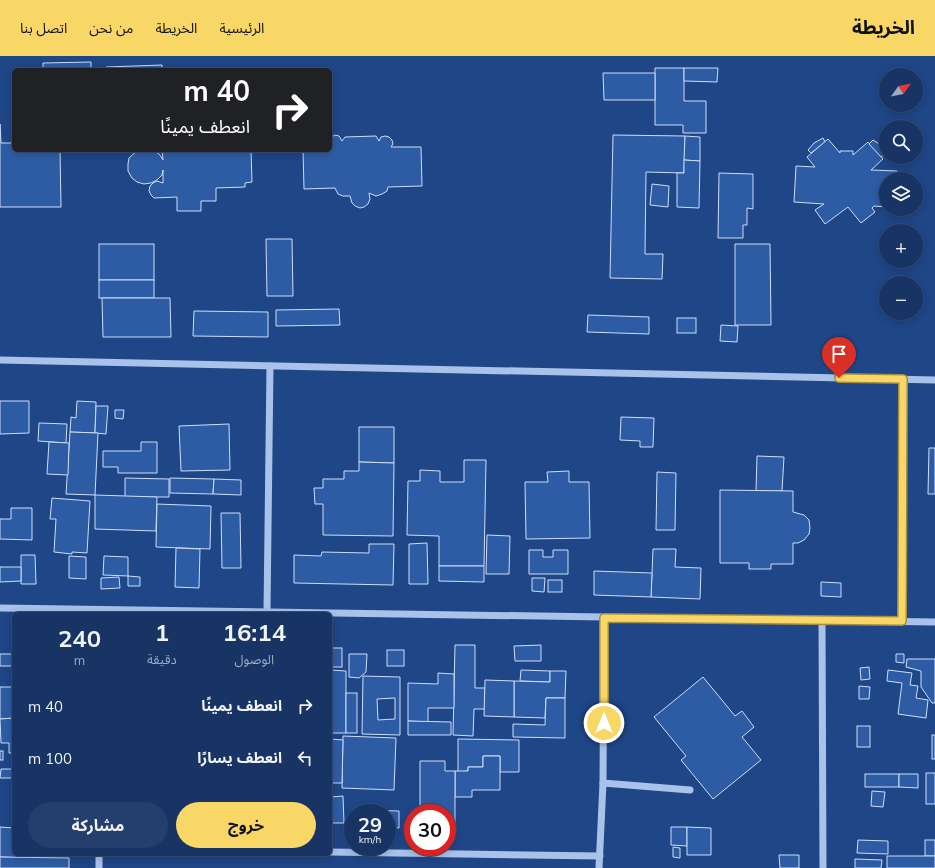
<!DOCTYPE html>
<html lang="ar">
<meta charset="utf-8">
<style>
:root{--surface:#173465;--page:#243f6e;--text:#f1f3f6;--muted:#9eaabf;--line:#364f79;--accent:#f9d767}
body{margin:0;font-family:Mulish,"Noto Sans Arabic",sans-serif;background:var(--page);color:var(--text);direction:rtl;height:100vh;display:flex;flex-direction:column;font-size:15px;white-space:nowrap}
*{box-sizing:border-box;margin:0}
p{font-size:13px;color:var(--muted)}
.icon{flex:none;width:22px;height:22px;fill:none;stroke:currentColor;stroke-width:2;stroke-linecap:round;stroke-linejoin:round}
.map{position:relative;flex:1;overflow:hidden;direction:ltr}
.panel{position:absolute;left:12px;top:556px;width:320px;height:244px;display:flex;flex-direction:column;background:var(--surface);border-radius:6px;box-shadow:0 2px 10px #0003,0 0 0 1px var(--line);direction:rtl}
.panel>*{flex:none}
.hud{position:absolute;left:12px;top:12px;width:320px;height:84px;border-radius:6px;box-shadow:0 2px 10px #0003,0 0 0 1px var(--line);direction:rtl;background:#202124;color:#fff;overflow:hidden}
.needle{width:26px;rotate:57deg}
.buttons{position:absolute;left:879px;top:12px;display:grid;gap:8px}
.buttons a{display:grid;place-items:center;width:44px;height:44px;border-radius:50%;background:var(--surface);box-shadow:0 2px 10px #0003,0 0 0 1px var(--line);font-size:20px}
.speed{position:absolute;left:344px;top:748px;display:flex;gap:8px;font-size:20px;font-weight:700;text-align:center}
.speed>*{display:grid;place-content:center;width:52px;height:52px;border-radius:50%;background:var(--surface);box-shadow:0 2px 10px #0003,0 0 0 1px var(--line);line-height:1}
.speed small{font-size:10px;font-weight:400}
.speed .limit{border:6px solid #d22;background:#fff;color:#111}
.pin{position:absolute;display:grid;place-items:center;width:34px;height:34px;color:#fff;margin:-41px -17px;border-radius:50% 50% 50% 0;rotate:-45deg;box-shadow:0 0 4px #0007}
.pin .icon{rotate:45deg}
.me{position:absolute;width:44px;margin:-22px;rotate:0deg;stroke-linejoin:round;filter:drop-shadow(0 0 3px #0008)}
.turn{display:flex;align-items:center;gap:14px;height:84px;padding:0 16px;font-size:18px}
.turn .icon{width:52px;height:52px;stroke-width:2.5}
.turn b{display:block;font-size:28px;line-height:34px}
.eta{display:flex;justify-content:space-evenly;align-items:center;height:68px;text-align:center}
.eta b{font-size:24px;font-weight:700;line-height:28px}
.cta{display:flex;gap:8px;margin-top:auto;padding:8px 16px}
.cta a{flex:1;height:46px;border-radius:24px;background:var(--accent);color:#111;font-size:16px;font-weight:700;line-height:46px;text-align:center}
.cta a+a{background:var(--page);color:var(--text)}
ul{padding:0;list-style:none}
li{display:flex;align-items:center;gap:12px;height:52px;padding:0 16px}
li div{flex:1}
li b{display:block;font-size:15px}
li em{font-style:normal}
header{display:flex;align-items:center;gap:24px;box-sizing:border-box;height:56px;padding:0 20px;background:var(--accent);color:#111}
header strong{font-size:19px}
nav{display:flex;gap:22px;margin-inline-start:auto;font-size:14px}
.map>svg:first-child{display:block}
.building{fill:#2e5ca4;stroke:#ccdef8;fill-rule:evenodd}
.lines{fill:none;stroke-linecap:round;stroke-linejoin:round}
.minor{stroke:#a8c2ea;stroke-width:7}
.route-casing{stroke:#a28c43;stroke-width:10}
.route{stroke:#f9d767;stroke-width:7}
</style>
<header>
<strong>الخريطة</strong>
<nav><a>الرئيسية</a><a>الخريطة</a><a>من نحن</a><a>اتصل بنا</a></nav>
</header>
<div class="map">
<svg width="935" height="812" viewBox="0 0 935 812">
<rect width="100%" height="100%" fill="#1f4687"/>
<g class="building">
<polygon points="91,6 91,14 43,14 43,7"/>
<polygon points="162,9 162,14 106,14 106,11"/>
<polygon points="655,12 684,12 684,45 706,45 706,77 683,77 683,69 655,69"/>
<polygon points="684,12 718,12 717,26 684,25"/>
<polygon points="603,17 655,17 655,44 604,44"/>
<polygon points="0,68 1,87 14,87 14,94 60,94 61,151 0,151"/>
<polygon points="335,79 339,80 342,85 345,81 376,80 379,85 381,81 385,80 389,81 392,84 393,88 391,91 421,91 422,130 388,131 387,135 382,138 376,140 369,137 370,143 368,148 364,151 360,152 355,150 352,147 350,140 343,140 338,138 335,132 304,133 303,94 330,94 330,82"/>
<polygon points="613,79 685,80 684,117 646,116 645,198 663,198 662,223 610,222"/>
<polygon points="685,80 700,81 700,105 684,104"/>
<polygon points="823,82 825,86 811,97 808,94 814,87"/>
<polygon points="828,83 840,97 840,95 853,95 853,99 868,86 883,103 871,114 897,115 896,123 886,123 886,151 874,150 872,152 875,156 861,167 848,151 825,168 815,154 824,148 794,146 796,110 815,111 807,101"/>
<polygon points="873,84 881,89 886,97 881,101 869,88"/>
<polygon points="138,94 154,94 160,99 163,104 162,94 251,94 252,126 245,127 245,131 216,132 216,145 201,145 201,155 177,155 177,141 154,142 151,139 149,135 150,130 153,127 157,125 163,127 163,114 162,119 157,124 151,127 144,128 137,126 132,122 128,115 128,108 129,102"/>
<polygon points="684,104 700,105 699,152 677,151 677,117 684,117"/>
<polygon points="719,117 753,118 753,153 747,152 747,169 743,169 743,182 718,182"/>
<polygon points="652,128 669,130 668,151 650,149"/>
<polygon points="266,183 292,183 293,240 267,240"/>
<rect x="99" y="188" width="55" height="36"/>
<polygon points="735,188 770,188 771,269 735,269"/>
<rect x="99" y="224" width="55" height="18"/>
<polygon points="102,242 170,242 171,281 103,281"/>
<polygon points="339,253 340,269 276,270 276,254"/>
<polygon points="194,255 268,256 268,281 193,280"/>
<polygon points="588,259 649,261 649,278 587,276"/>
<rect x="677" y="262" width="19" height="15"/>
<polygon points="721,269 738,270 737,286 720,285"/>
<polygon points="0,345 29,345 29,377 0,378"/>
<polygon points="77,345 96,346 95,377 70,376 71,361 76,362"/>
<polygon points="96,350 108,350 106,378 95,377"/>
<polygon points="115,354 124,354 123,363 115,362"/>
<polygon points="621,361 654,362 653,391 640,391 640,385 620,384"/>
<polygon points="39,367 67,368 66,387 38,385"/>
<polygon points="229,368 230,414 181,415 179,370"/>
<polygon points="359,371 394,371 394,407 359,406"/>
<polygon points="70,376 98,377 95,439 66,438"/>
<polygon points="49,386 69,387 68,419 47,418"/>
<polygon points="141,386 157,386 157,417 118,417 118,411 103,411 103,395 141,395"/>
<polygon points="929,392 935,392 935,438 928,438"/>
<polygon points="757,400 784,401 782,435 756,435"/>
<polygon points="464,404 486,404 484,510 439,510 439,480 407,479 408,425 420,425 420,414 440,415 440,426 464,426"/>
<polygon points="359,406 394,407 393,480 323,479 323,448 315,448 314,432 323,432 323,423 344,423 344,415 359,415"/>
<polygon points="569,415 569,426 589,426 590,482 526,483 525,426 548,426 547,416"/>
<polygon points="657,416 676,417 675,474 656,474"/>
<polygon points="125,422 169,423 169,441 125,441"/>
<polygon points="170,422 214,423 213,438 170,437"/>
<polygon points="214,423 241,424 241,439 213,438"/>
<polygon points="720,434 793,435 793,456 804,459 809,464 810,472 809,478 804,484 798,487 793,487 793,508 771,508 771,513 749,513 749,507 720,507"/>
<polygon points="95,439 157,441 156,475 95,473"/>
<polygon points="52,442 90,445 87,497 72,496 72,498 54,496 56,463 50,463"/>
<polygon points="157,448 211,450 210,493 156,491"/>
<polygon points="11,452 32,452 32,484 0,483 0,463 11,463"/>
<polygon points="221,457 240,457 241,512 222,512"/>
<polygon points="487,479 510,480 509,518 486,518"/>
<polygon points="427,487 428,528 409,528 409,488"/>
<polygon points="369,488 394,488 393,529 294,527 294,499 321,500 322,496 369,497"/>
<polygon points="176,492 200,493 199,532 175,531"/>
<polygon points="653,493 676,493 675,511 701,512 700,543 651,541"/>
<polygon points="529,494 543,494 543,501 553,501 553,494 568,494 568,518 529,518"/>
<polygon points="21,499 35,499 36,528 21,528"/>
<polygon points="69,500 86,501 86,523 69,522"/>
<polygon points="104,500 128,501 128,520 103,519"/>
<polygon points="439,510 484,510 484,526 439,525"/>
<polygon points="0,511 21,511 21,525 0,526"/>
<polygon points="594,515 652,517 651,541 594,539"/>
<polygon points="128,520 140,521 140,530 128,530"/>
<polygon points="119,521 120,532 101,533 101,522"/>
<polygon points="532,522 545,522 544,536 532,535"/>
<rect x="548" y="524" width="14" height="12"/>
<polygon points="821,526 841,527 841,541 821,540"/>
<polygon points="455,589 475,589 475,632 485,632 485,653 474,653 473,680 453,679"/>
<polygon points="541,589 541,605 515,605 514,590"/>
<rect x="330" y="592" width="12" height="19"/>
<rect x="387" y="594" width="17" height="16"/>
<rect x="0" y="598" width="14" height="12"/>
<polygon points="349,598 367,598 366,616 359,622 349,621"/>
<polygon points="896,598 904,598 904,607 896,606"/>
<polygon points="907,603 935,603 935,647 932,647 921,631 921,615 906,611"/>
<polygon points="869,611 870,623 861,624 860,612"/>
<polygon points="330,614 346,615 346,677 330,677"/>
<polygon points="521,614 550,615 550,626 520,625"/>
<polygon points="888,614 912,617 910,629 918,630 916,642 928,644 926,662 898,658 902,627 887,625"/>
<polygon points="550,615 566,615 565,642 546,642 545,662 514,661 514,625 550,626"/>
<polygon points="438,617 454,618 454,652 428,652 428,666 408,665 408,627 438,628"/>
<path d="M363 620 400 621V679L362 678ZM395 642V663L378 664 377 643Z"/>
<polygon points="703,621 735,660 742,655 754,671 742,681 761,704 713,743 681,704 686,700 654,661"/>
<polygon points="485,624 514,625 514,661 484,660"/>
<polygon points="859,630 870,631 869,643 859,643"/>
<polygon points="0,631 14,631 14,662 0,663"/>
<rect x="346" y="637" width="11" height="40"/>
<polygon points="546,642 565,642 565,682 513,681 513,668 545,669"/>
<polygon points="14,662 14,697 9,697 9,687 1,687 0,663"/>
<polygon points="408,665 451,666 451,679 408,679"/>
<rect x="857" y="670" width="13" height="21"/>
<rect x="932" y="679" width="3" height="24"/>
<polygon points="343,680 396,682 394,734 342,732"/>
<polygon points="330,683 343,684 342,727 330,727"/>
<polygon points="458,683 519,684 519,716 500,716 500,700 483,700 483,711 468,711 468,715 458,716"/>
<rect x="0" y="695" width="3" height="9"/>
<polygon points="483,700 500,700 500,734 472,734 472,741 455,741 455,715 468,715 468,711 483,711"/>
<polygon points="420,705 445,705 445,715 455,715 455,771 447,771 447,757 420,757"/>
<polygon points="1,713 14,713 14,722 0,722"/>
<rect x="926" y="717" width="9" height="31"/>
<rect x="865" y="718" width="34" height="13"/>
<polygon points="899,718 918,718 918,732 899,731"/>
<polygon points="872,735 885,736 883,751 871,750"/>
<polygon points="343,740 344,767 330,767 330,741"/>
<polygon points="362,754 399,755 399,772 387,771 387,757 362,757"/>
<polygon points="0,771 14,772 14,798 29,798 29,802 0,801"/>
<polygon points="671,771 687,771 687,790 671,789"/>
<polygon points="687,771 711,772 711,799 687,799"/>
<polygon points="858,784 888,785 888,798 857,797"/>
<rect x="925" y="784" width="10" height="16"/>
<polygon points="673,791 680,792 680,802 673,801"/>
<polygon points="779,799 799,799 799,812 780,812"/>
<rect x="887" y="800" width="48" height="12"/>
<polygon points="0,801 69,802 69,812 0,812"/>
<polygon points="855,803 882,804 881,812 855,812"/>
</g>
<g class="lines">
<g class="minor">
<polyline points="0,304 935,324"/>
<polyline points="0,552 935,566"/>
<polyline points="267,555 270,310"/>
<polyline points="822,564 823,812"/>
<polyline points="902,565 903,323"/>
<polyline points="603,727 690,734"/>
<polyline points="330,796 600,800"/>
<polyline points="99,812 99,798"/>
<polyline points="599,812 603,727 604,562"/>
</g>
</g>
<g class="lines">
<g class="route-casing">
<polyline id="route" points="604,667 604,562 902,565 903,323 839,322"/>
</g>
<use href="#route" class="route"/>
</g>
</svg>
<div class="buttons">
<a><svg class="needle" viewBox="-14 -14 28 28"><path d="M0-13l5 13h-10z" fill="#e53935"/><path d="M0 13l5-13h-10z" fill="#9eaabf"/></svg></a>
<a><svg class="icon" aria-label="search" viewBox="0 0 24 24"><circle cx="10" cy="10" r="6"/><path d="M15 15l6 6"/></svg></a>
<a><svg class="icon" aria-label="layers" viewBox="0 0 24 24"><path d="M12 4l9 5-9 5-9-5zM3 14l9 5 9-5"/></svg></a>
<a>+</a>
<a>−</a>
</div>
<div class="speed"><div>29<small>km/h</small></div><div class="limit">30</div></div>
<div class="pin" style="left:839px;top:322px;background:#d93025"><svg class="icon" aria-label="arrive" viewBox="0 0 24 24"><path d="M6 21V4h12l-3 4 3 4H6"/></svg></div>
<svg class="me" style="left:604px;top:667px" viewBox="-20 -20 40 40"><circle r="17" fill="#f9d767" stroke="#fff" stroke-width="3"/><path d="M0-11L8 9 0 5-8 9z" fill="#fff"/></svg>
<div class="hud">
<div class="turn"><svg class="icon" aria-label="right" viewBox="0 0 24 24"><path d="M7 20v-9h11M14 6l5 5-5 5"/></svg><div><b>40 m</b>انعطف يمينًا</div></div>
</div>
<section class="panel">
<div class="eta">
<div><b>16:14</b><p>الوصول</p></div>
<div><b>1</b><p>دقيقة</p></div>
<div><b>240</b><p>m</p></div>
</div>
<ul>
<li><svg class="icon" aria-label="right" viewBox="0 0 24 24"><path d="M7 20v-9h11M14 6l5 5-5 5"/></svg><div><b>انعطف يمينًا</b></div><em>40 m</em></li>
<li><svg class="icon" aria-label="left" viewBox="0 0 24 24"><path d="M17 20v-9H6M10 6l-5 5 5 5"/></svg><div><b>انعطف يسارًا</b></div><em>100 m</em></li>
</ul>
<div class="cta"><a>خروج</a><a>مشاركة</a></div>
</section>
</div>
